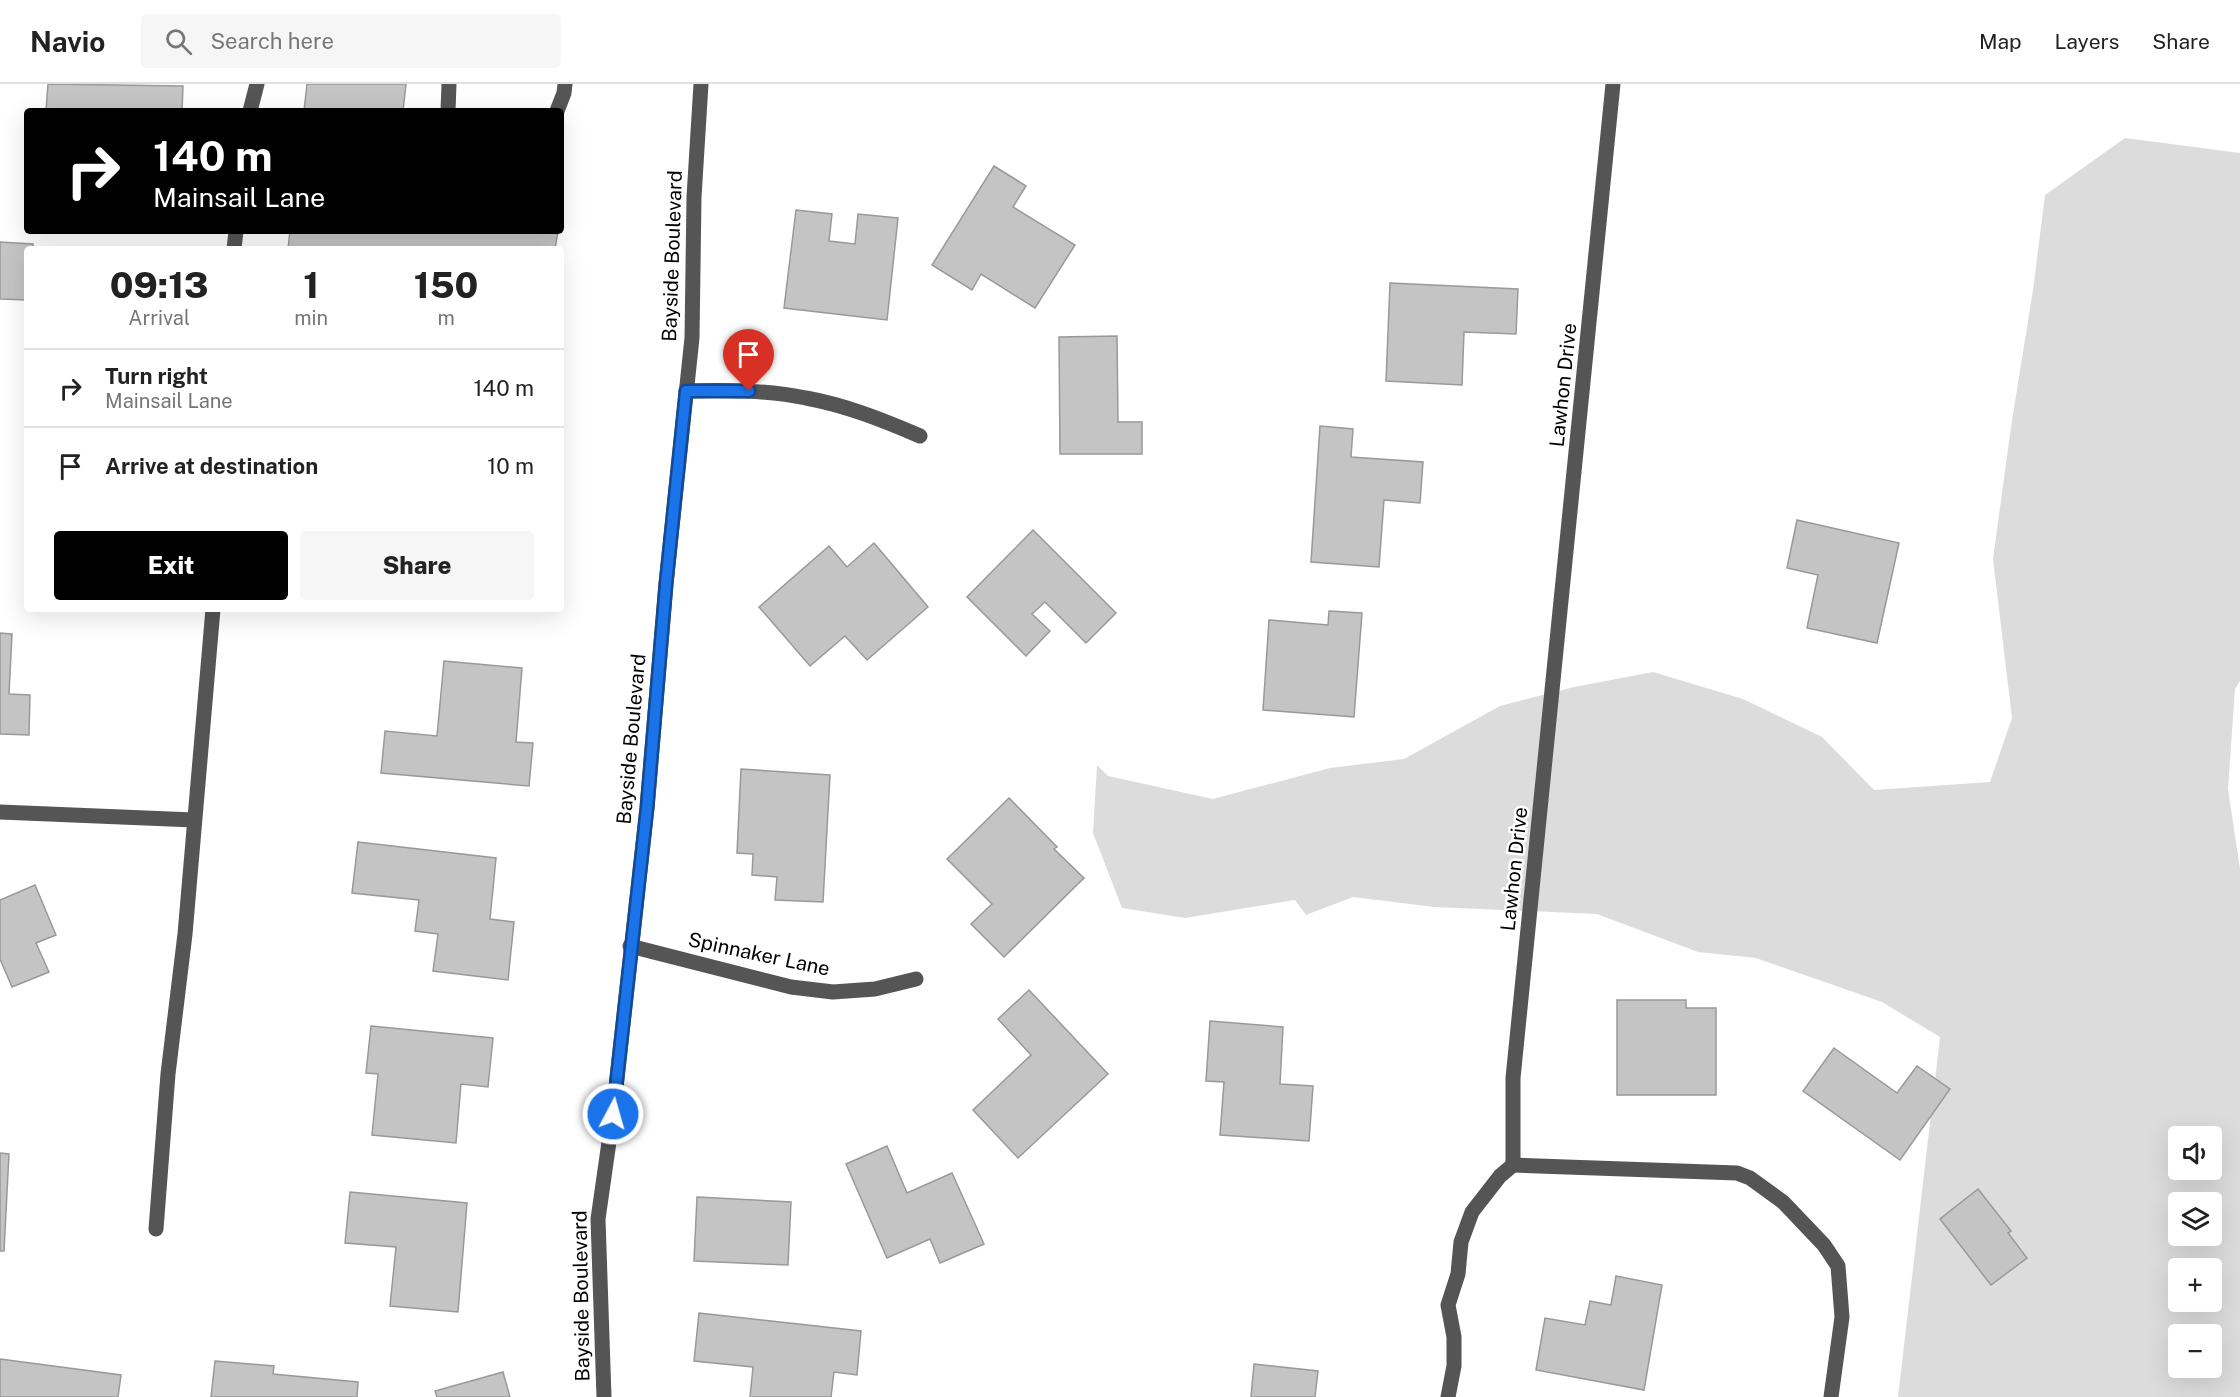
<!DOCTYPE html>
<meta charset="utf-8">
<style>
:root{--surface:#fff;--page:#f6f6f6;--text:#222;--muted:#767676;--line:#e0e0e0;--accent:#000}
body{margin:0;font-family:"Public Sans",sans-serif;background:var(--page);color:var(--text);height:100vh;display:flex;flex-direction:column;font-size:22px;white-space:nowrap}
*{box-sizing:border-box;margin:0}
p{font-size:20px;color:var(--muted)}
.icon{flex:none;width:33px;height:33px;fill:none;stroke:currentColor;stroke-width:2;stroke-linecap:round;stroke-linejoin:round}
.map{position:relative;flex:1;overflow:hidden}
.drawer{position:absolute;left:24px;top:162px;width:540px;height:366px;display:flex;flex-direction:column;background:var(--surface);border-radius:6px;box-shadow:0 6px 24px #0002}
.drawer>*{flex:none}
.hud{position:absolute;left:24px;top:24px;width:540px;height:126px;border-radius:6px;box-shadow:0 6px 24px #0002;background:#000;color:#fff;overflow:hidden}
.controls{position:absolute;left:2168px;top:1042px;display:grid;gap:12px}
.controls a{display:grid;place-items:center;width:54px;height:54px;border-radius:6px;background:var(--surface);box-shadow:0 6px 24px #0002;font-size:30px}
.pin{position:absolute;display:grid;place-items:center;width:51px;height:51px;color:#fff;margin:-62px -26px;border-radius:50% 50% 50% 0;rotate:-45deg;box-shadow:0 0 6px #0007}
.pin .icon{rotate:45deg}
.me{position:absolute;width:66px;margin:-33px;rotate:6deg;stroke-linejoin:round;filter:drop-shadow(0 0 4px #0008)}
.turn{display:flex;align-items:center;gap:21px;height:126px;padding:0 30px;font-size:27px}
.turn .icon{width:78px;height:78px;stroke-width:2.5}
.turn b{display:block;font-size:42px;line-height:51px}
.eta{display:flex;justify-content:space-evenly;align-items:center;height:102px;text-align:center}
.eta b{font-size:36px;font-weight:800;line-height:42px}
.action{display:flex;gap:12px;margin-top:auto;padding:12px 30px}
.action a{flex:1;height:69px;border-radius:6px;background:var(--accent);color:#fff;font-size:24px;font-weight:800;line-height:69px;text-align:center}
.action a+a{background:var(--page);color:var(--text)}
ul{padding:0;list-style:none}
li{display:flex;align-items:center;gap:18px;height:78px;padding:0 30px;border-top:2px solid var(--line)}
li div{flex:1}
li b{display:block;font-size:22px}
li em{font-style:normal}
header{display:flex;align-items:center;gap:36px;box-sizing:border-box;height:84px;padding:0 30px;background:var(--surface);border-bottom:2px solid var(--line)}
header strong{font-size:28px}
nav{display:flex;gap:33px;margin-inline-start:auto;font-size:21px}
.search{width:420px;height:54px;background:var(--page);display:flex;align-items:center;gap:15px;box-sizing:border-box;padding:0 21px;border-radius:6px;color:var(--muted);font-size:22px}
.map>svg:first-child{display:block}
.green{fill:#dcdcdc;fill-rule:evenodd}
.building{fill:#c4c4c4;stroke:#999;stroke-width:1.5}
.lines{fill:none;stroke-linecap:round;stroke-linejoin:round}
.minor{stroke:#555;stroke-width:15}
.route-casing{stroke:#114b97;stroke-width:15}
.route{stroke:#1a73e8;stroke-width:10}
.labels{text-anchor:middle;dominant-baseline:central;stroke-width:5;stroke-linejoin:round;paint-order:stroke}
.street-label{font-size:20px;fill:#000;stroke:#fff}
</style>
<header>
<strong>Navio</strong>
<div class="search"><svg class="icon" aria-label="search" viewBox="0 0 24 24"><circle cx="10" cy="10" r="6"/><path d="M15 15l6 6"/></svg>Search here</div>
<nav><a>Map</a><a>Layers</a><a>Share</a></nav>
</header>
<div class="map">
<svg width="2240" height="1313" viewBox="0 0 2240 1313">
<rect width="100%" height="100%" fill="#fff"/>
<path class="green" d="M2125 54 2240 69V597L2235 605 2228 705 2240 785V1313H1898L1940 953 1882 918 1756 874 1698 868 1597 830 1434 823 1353 813 1306 831 1295 816 1185 834 1122 824 1093 749 1097 681 1108 692 1213 715 1330 684 1404 675 1500 622 1574 603 1653 588 1743 615 1822 653 1874 706 1990 698 2012 634 1993 475 2011 343 2033 206 2045 111ZM2178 1053H2211V1086H2178ZM2178 1119H2211V1152H2178ZM2178 1185H2211V1218H2178ZM2178 1251H2211V1284H2178Z"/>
<g class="building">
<polygon points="48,0 183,2 182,27 46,27"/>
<polygon points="307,0 406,0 403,27 304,27"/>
<polygon points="994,82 1026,102 1013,123 1075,161 1035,224 981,190 972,206 932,181"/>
<polygon points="796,126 832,130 829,157 855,160 858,130 898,134 887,236 784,224"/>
<polygon points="290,147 558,147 555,165 288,165"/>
<polygon points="0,158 33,160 33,165 27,165 27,216 0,215"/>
<polygon points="1390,199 1518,205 1516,250 1464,248 1462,301 1386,297"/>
<polygon points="1117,252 1118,338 1142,338 1142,370 1060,370 1059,253"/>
<polygon points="1320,342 1353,345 1351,373 1423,378 1420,419 1384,416 1379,483 1311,478"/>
<polygon points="1797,436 1899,459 1877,559 1807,544 1818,491 1787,484"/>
<polygon points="1033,446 1116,529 1086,559 1045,518 1032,530 1050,547 1026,572 967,513"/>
<polygon points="874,459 928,523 867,576 845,552 810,582 759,523 829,462 847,483"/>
<polygon points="1329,527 1362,529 1354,633 1263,626 1269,536 1328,541"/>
<polygon points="0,549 12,550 9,610 30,611 29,651 0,650"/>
<polygon points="444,577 522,584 516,658 533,659 529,702 381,689 385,647 437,652"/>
<polygon points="741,685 830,691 823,818 775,816 777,793 752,791 753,770 737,769"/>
<polygon points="1009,714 1057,763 1054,765 1084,794 1004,873 971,840 992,820 947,775"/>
<polygon points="358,758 496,774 490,835 514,838 508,896 433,887 438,850 415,847 419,816 352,809"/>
<polygon points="35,801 56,851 36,859 49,888 12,903 0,875 0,816"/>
<polygon points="1029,906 1108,990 1018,1074 973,1026 1031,971 998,935"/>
<polygon points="1617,916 1686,916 1686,924 1716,924 1716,1011 1617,1011"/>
<polygon points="1210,937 1283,943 1280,1000 1313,1002 1309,1057 1220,1051 1224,998 1206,997"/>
<polygon points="371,942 493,954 488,1003 461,1000 456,1059 372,1051 378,990 366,989"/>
<polygon points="1834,964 1897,1009 1917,982 1950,1005 1900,1076 1803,1007"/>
<polygon points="887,1062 907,1109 952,1089 984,1160 940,1179 930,1155 887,1174 846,1080"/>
<polygon points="0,1069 9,1070 4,1167 0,1167"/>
<polygon points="1978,1105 2011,1147 2008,1149 2027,1174 1991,1201 1940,1135"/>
<polygon points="350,1108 467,1119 458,1228 390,1222 396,1163 345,1159"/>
<polygon points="697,1113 791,1118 788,1181 694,1177"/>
<polygon points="1616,1192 1662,1201 1644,1306 1536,1286 1545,1234 1585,1241 1590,1217 1611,1221"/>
<polygon points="699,1229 861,1247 857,1291 834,1288 831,1313 750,1313 753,1283 694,1277"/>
<polygon points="0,1275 121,1291 118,1313 0,1313"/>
<polygon points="215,1277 274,1282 273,1290 358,1298 357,1313 211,1313"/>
<polygon points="1254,1280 1318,1287 1315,1313 1251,1313"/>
<polygon points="503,1288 510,1313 437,1313 435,1307"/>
</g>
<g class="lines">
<g class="minor">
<polyline points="250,27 257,0"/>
<polyline points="448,27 449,0"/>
<polyline points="557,27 564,9 565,0"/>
<polyline points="234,165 236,147"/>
<path d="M686 307C726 306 767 306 806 314 845 321 883 336 920 352"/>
<polyline points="0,728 194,736"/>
<polyline points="630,862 791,903 833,908 875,905 916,895"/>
<polyline points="1513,1081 1513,994 1613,0"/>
<polyline points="1513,1081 1737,1089 1750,1094 1783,1118 1824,1161 1838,1182 1842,1233 1831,1313"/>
<polyline points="156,1145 168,990 185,850 213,525"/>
<polyline points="604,1313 598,1135 613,1030 647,724 666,500 692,254 694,113 701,0"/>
<polyline points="1448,1313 1454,1282 1454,1253 1448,1221 1458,1190 1461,1158 1472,1128 1500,1092 1513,1081"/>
</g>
</g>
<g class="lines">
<g class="route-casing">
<polyline id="route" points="613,1030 647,724 666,500 686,307 749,307"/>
</g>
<use href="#route" class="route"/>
</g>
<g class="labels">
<g class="street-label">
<text transform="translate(672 172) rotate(-88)">Bayside Boulevard</text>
<text transform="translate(1563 301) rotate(-84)">Lawhon Drive</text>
<text transform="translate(631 655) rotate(-85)">Bayside Boulevard</text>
<text transform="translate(1514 785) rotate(-84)">Lawhon Drive</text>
<text transform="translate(759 870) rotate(12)">Spinnaker Lane</text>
<text transform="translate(581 1212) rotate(-91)">Bayside Boulevard</text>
</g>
</g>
</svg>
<div class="controls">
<a><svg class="icon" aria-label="sound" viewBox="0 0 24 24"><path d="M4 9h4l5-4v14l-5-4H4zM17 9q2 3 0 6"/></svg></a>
<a><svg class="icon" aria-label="layers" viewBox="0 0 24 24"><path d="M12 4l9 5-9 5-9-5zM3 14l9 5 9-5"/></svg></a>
<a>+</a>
<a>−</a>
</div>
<div class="pin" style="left:749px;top:307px;background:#d93025"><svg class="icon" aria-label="arrive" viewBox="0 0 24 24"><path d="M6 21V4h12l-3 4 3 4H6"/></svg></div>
<svg class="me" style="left:613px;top:1030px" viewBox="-20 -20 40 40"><circle r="17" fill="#1a73e8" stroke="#fff" stroke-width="3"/><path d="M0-11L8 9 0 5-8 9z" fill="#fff"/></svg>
<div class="hud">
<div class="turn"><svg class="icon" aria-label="right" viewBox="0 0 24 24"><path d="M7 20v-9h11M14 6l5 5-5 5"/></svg><div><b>140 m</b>Mainsail Lane</div></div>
</div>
<section class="drawer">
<div class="eta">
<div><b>09:13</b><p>Arrival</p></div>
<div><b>1</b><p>min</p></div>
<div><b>150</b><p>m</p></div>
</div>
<ul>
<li><svg class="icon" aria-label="right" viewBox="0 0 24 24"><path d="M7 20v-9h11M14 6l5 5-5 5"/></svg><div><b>Turn right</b><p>Mainsail Lane</p></div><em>140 m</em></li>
<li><svg class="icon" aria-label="arrive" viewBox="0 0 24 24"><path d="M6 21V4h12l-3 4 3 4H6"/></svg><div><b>Arrive at destination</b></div><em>10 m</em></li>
</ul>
<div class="action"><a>Exit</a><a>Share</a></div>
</section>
</div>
